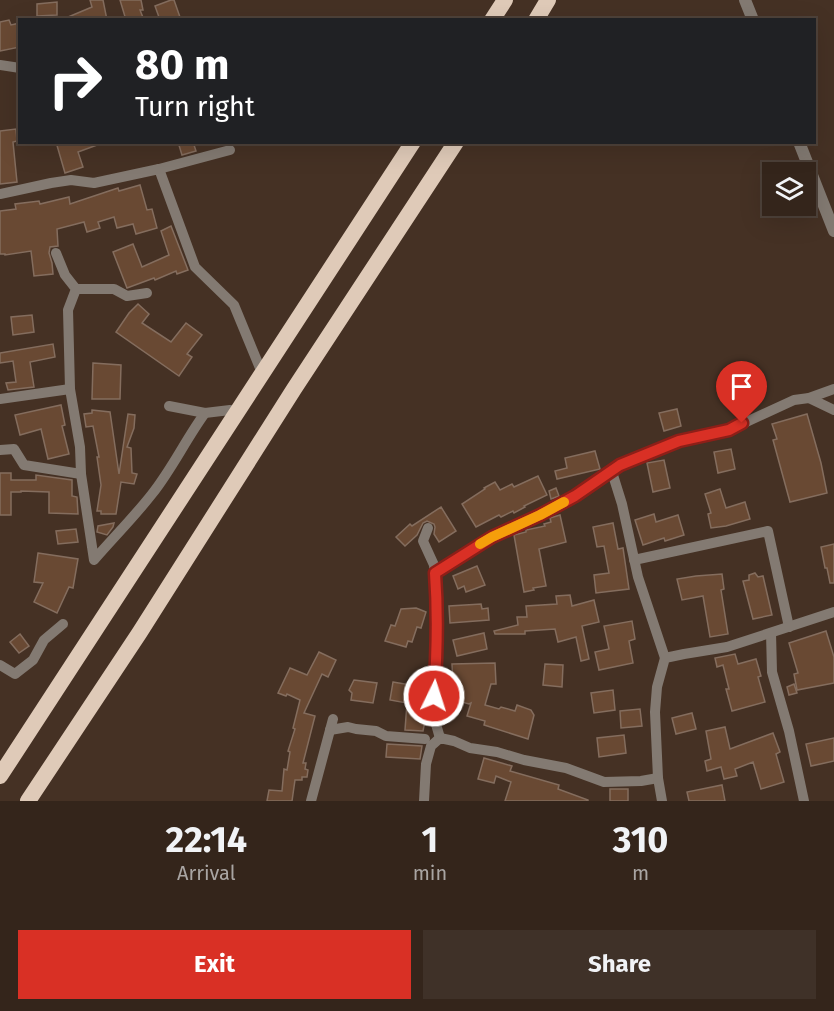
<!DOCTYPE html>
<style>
:root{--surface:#34251b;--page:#3f3128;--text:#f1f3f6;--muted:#a9a5a3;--line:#4e423a;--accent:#d93025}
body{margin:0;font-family:"Fira Sans",sans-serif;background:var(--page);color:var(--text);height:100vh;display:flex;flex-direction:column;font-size:22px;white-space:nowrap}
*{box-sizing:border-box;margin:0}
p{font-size:20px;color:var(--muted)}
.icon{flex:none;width:33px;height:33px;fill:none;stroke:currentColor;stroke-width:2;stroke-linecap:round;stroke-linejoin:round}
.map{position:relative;height:801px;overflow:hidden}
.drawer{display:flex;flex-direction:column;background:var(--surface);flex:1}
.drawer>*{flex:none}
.guide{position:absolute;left:18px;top:18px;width:798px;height:126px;border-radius:0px;box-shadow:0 6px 24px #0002,0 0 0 2px var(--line);background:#202124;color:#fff;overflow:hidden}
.controls{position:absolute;left:762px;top:162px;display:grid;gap:12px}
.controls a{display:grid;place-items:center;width:54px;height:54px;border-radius:0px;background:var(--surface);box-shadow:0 6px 24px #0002,0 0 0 2px var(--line);font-size:30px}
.pin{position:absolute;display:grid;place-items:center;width:51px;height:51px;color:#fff;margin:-62px -26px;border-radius:50% 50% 50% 0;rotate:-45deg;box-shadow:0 0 6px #0007}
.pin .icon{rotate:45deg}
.me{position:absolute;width:66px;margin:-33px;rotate:4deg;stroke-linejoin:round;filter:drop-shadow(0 0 4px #0008)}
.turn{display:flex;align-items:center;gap:21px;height:126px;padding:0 18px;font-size:27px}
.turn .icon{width:78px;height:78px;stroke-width:2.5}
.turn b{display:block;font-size:42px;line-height:51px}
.eta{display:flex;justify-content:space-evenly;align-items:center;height:102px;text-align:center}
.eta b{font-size:36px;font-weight:700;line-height:42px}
.primary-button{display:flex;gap:12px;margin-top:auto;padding:12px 18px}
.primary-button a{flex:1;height:69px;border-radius:0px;background:var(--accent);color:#fff;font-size:24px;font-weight:700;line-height:69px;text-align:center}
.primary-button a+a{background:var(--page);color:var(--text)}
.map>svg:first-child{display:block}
.building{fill:#694933;stroke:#846d5e;stroke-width:1.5}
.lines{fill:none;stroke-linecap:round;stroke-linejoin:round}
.minor{stroke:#837a72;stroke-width:10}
.tertiary{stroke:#837a72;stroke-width:12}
.trunk{stroke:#dfcab8;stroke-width:16}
.route-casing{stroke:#8d1f18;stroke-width:15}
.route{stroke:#d93025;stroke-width:10}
.slow{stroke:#f59e0b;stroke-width:10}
</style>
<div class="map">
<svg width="834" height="801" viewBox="0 0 834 801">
<rect width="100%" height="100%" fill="#453124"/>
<g class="building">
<polygon points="90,0 103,0 107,20 61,20 92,7"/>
<polygon points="120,0 141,0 143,10 140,10 144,20 126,20"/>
<polygon points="171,0 174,0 181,20 160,20 155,6"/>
<polygon points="57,2 57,15 37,16 37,4"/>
<polygon points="9,20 11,25 20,23 20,47 0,51 0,22"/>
<polygon points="16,129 17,141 13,142 17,182 0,184 0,131"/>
<polygon points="56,142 100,142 100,144 78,152 83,167 65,173"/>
<polygon points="178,142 193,142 196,151 182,155"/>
<polygon points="140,185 147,210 152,209 157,228 136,234 133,224 117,228 114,217 98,222 100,228 87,232 84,222 57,229 58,246 50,247 49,253 52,263 53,274 34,276 31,251 5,255 5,254 0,254 0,211 16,209 15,204 39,201 40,204 69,197 70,204 118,188 119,191"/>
<polygon points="171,226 188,270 177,274 176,271 155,280 154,278 127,288 113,252 133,244 142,267 169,255 161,231"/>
<polygon points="138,304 149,314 142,323 171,342 186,323 202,335 187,354 192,357 179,376 116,332 129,313"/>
<polygon points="32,315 34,332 13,335 11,317"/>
<polygon points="53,344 55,357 30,362 34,387 8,390 6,383 16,382 13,361 0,363 0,353"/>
<polygon points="93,363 121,365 120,399 92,399"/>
<polygon points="61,405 65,425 62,426 69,454 48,459 41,429 20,435 15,415"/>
<polygon points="677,409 681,426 664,431 659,413"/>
<polygon points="92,410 110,412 119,474 128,414 135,415 134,428 127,447 131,448 132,473 137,474 134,484 121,482 116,514 101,514 101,511 97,511 101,485 97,457 99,457 93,426 86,427 84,414 92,413"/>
<polygon points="807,414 821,463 827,493 790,502 773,440 777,439 772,424"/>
<polygon points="731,449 735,469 718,473 714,452"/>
<polygon points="595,451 600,469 557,479 555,471 567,468 565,458"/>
<polygon points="664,460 670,488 653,492 647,463"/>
<polygon points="0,473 11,473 11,480 36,480 36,475 72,480 72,496 77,497 78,514 49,513 49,492 21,491 21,492 11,492 11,515 0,515"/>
<polygon points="538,476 547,495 524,506 525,507 514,513 513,511 501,517 499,515 476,527 462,504 485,489 484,488 495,482 500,490 512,484 514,487"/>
<polygon points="556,488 559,496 551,499 549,491"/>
<polygon points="720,489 726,508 745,502 750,519 726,526 711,528 708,514 711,513 705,494"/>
<polygon points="441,507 456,531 439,542 434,534 435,527 434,524 427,521 423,523 417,535 405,546 396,537 410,524 412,526"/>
<polygon points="654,514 656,522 678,515 684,535 665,541 664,538 643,545 635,520"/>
<polygon points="560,515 566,542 539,549 546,586 533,588 534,590 524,592 514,535 526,532 526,530 545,526 544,524 551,522 550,518"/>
<polygon points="114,523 113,527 107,535 97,532 98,526"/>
<polygon points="613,523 618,549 623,548 629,589 596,593 594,575 609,573 604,546 597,547 593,527"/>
<polygon points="76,529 78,542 58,544 56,531"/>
<polygon points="834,544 834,583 830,583 827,568 825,568 821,547"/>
<polygon points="38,553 78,559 73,588 69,587 57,613 34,602 43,583 34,582"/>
<polygon points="477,566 485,585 466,592 464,586 458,589 453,576"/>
<polygon points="755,573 758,577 763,576 772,615 753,619 743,581 749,580 749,575"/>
<polygon points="722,574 724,589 721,590 728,634 710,637 703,596 682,600 677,579 696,576"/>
<polygon points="570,595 572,606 594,600 599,622 582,626 589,659 581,661 576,637 558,642 555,629 525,631 525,634 495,634 494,631 518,625 517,617 527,617 526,606 557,604 556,596"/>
<polygon points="481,604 482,609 488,608 489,620 450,623 449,606"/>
<polygon points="416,608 426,612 421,628 417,627 412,642 408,641 406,647 385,641 391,625 395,626 401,609"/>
<polygon points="632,621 635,639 629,641 633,663 599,670 595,652 609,649 604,626"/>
<polygon points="826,631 834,657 834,683 797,690 794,674 798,673 789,643"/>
<polygon points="484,633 487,649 457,656 453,640"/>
<polygon points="20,634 29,646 19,653 10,642"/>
<polygon points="319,652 336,660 328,677 322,674 304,713 315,716 303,763 306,763 305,769 308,770 307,777 302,777 302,780 295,780 292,801 267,801 269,790 282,791 284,769 287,770 290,752 288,751 295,729 293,728 300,700 287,694 286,696 278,693 290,668 307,675"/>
<polygon points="735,654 738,664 756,659 761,676 758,677 765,702 732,711 726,689 729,689 723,665 717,667 715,658"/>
<polygon points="495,663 496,684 491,684 485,705 499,709 501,707 515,711 517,705 531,710 534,715 528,739 484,725 485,721 467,716 471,703 469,704 447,698 447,685 453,685 452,664"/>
<polygon points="545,664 563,665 562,687 543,685"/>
<polygon points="354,680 377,683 373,703 351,700 352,693 349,690"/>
<polygon points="393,682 423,687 419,710 424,711 424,721 425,721 423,731 405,730 407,703 390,700"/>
<polygon points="794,684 797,693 789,695 787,687"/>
<polygon points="613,690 615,710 594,713 591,693"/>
<polygon points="640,709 642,726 621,728 620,711"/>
<polygon points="692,713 696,729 676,734 672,718"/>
<polygon points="725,727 730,749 773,733 780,752 776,754 784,782 761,789 753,762 735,769 737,776 724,779 721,767 707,771 705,761 711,759 706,731"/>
<polygon points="624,735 626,753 599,757 597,738"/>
<polygon points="834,738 834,761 811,766 806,744"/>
<polygon points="387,744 422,746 420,759 386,757"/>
<polygon points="484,758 512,766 510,771 559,785 558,789 588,800 588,801 505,801 511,782 496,776 494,783 478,779"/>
<polygon points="722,785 725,801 689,801 687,792"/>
<rect x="610" y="789" width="18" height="12"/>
</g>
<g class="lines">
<g class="minor">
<polyline points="0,65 20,68"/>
<polyline points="159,169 230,150"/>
<polyline points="0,194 51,183 71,180 94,183 159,169 195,267 234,305 262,373"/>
<polyline points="56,253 65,275 76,289 68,310 70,389"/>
<polyline points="76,289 114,289 127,296 147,293"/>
<polyline points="809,398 834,410"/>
<polyline points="0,399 70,389 80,447 81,474 24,465 14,449 0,450"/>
<polyline points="169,406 205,413"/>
<path d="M81 474 94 560C113 538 134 517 152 494 172 469 186 439 205 413L230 410 236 416"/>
<polyline points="428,528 423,541 434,565 437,602 436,660 433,714 440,738"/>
<polyline points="634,560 768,531 789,627"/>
<polyline points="435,573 492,537 540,515 575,496 612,472"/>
<polyline points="771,633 772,672 789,731 804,801"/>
<polyline points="665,658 638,577 622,504 612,472 613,469 638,457 679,440 729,430 794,400 809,398 834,389"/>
<polyline points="0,665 15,674 33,660 44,640 63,624"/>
<polyline points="330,730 348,727 356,729 376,731 386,736 425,739"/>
<polyline points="311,801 333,719"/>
<polyline points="424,801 426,764 431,746 440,738 454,741 470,748 497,752 524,760 566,768 604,782 641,781 658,778"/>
<polyline points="662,801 658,778 655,712 657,687 665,658 684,654 727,647 834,612"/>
</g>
<g class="tertiary">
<polyline points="745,0 753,20"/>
<polyline points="799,142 834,231"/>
</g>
<g class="trunk">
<polyline points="492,20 505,0"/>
<polyline points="536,20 548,0"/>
<polyline points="0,776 413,142"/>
<polyline points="28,801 140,632 294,389 456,142"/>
</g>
</g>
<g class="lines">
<g class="route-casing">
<path id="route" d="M434 696C437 655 438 614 435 573L492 537 540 515 575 496 620 465 679 441 729 430 742 423"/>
</g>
<use href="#route" class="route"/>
<polyline class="slow" points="480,544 492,537 540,515 564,502"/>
</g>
</svg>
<div class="controls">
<a><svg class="icon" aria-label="layers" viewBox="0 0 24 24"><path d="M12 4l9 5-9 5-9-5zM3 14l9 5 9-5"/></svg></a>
</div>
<div class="pin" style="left:742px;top:423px;background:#d93025"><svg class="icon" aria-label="arrive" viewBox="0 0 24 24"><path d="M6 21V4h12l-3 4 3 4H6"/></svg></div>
<svg class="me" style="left:434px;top:696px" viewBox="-20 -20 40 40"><circle r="17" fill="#d93025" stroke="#fff" stroke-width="3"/><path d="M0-11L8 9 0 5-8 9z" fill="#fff"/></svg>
<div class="guide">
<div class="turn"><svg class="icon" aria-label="right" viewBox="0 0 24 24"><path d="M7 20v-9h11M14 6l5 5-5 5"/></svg><div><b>80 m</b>Turn right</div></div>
</div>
</div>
<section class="drawer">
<div class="eta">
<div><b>22:14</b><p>Arrival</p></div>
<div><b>1</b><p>min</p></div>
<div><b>310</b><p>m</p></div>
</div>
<div class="primary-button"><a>Exit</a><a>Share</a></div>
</section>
